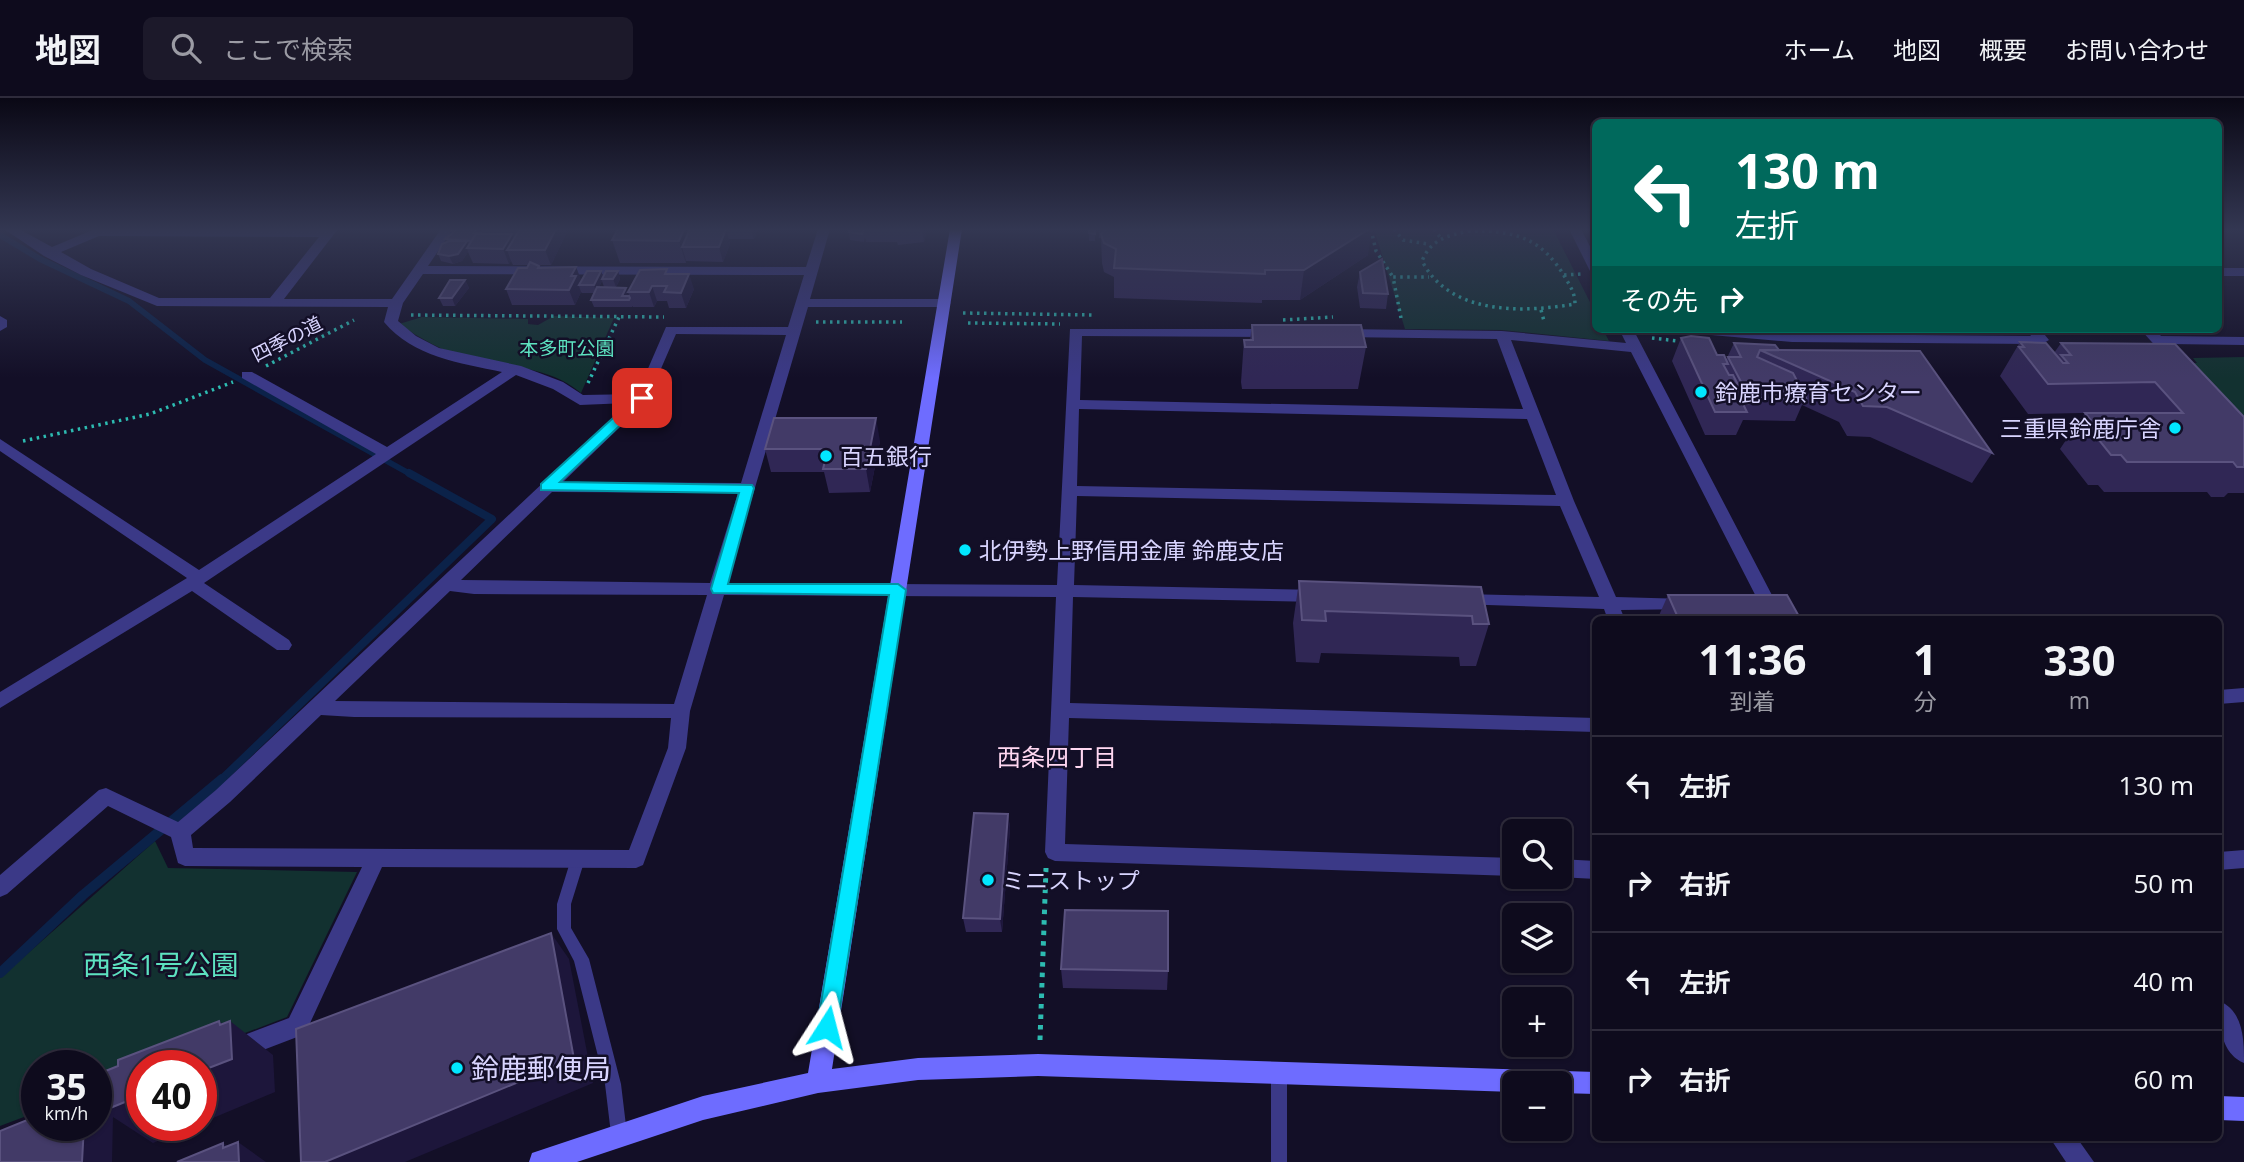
<!DOCTYPE html>
<html lang="ja">
<meta charset="utf-8">
<style>
:root{--surface:#0e0b1d;--page:#1c192a;--text:#f1f3f6;--muted:#9b9ba4;--line:#2e2b3b}
body{margin:0;font-family:"Open Sans","Noto Sans JP",sans-serif;background:var(--page);color:var(--text);height:100vh;display:flex;flex-direction:column;font-size:26px;white-space:nowrap}
*{box-sizing:border-box;margin:0}
p{font-size:23px;color:var(--muted)}
.icon{flex:none;width:38px;height:38px;fill:none;stroke:currentColor;stroke-width:2;stroke-linecap:round;stroke-linejoin:round}
.map{position:relative;flex:1;overflow:hidden}
.panel{position:absolute;left:1592px;top:518px;width:630px;height:525px;display:flex;flex-direction:column;background:var(--surface);border-radius:10px;box-shadow:0 2px 5px #0004,0 0 0 2px var(--line)}
.panel>*{flex:none}
.top-card{position:absolute;left:1592px;top:21px;width:630px;height:214px;border-radius:10px;box-shadow:0 2px 5px #0004,0 0 0 2px var(--line);background:#00695c;color:#fff;overflow:hidden}
.tools{position:absolute;left:1502px;top:721px;display:grid;gap:14px}
.tools a{display:grid;place-items:center;width:70px;height:70px;border-radius:10px;background:var(--surface);box-shadow:0 2px 5px #0004,0 0 0 2px var(--line);font-size:35px}
.speed{position:absolute;left:21px;top:952px;display:flex;gap:14px;font-size:35px;font-weight:700;text-align:center}
.speed>*{display:grid;place-content:center;width:91px;height:91px;border-radius:50%;background:var(--surface);box-shadow:0 2px 5px #0004,0 0 0 2px var(--line);line-height:1}
.speed small{font-size:18px;font-weight:400}
.speed .limit{border:10px solid #d22;background:#fff;color:#111}
.pin{position:absolute;display:grid;place-items:center;width:60px;height:60px;color:#fff;margin:-30px;border-radius:14px;box-shadow:0 4px 10px #0006}
.me{position:absolute;width:77px;margin:-38px;rotate:9deg;stroke-linejoin:round;filter:drop-shadow(0 0 5px #0008)}
.turn{display:flex;align-items:center;gap:24px;height:147px;padding:0 28px;font-size:32px}
.turn .icon{width:91px;height:91px;stroke-width:2.5}
.turn b{display:block;font-size:49px;line-height:60px}
.then{display:flex;align-items:center;height:66px;padding:0 28px;background:#0003;gap:14px;font-size:26px}
.eta{display:flex;justify-content:space-evenly;align-items:center;height:119px;text-align:center}
.eta b{font-size:42px;font-weight:700;line-height:49px}
ul{padding:0;list-style:none}
li{display:flex;align-items:center;gap:21px;height:98px;padding:0 28px;border-top:2px solid var(--line)}
li div{flex:1}
li b{display:block;font-size:26px}
li em{font-style:normal}
header{display:flex;align-items:center;gap:42px;box-sizing:border-box;height:98px;padding:0 35px;background:var(--surface);border-bottom:2px solid var(--line)}
header strong{font-size:33px}
nav{display:flex;gap:38px;margin-inline-start:auto;font-size:24px}
.search{width:490px;height:63px;background:var(--page);display:flex;align-items:center;gap:18px;box-sizing:border-box;padding:0 24px;border-radius:10px;color:var(--muted);font-size:26px}
.map>svg:first-child{display:block}
.green{fill:#123130}
.lines{fill:none;stroke-linecap:round;stroke-linejoin:round}
.stream-far2{stroke:#0b2249;stroke-width:6}
.stream-far1{stroke:#0b2249;stroke-width:8}
.stream{stroke:#0b2249;stroke-width:10}
.path-far1{stroke:#2dbbb1;stroke-width:3.5;stroke-dasharray:2.5 4.5;stroke-linecap:butt}
.path{stroke:#2dbbb1;stroke-width:5;stroke-dasharray:4.5 6;stroke-linecap:butt}
.lane{fill:#3b3987;fill-rule:evenodd}
.street{fill:#3b3987;fill-rule:evenodd}
.secondary{fill:#6e6cff;fill-rule:evenodd}
.wall{fill:#302755}
.shaded-wall{fill:#1d163b}
.building{fill:#423a67;stroke:#5a527f;stroke-width:2}
.route{fill:#01e7ff;stroke:#0196a6;stroke-width:2}
.poi-dot{fill:#01e7ff;stroke:#130f27;stroke-width:2.5}
.labels{text-anchor:middle;dominant-baseline:central;stroke-width:5;stroke-linejoin:round;paint-order:stroke}
.far-street-label{font-size:19px;fill:#d9d5ff;stroke:#130f27}
.far-park-label{font-size:19px;fill:#5de2c0;stroke:#130f27}
.poi-label{font-size:23px;fill:#d9d5ff;stroke:#130f27;text-anchor:start}
.neighbourhood-label{font-size:24px;fill:#ffd7f1;stroke:#130f27}
.near-park-label{font-size:28px;fill:#5de2c0;stroke:#130f27}
.near-poi-label{font-size:28px;fill:#d9d5ff;stroke:#130f27;text-anchor:start}
</style>
<header>
<strong>地図</strong>
<div class="search"><svg class="icon" aria-label="search" viewBox="0 0 24 24"><circle cx="10" cy="10" r="6"/><path d="M15 15l6 6"/></svg>ここで検索</div>
<nav><a>ホーム</a><a>地図</a><a>概要</a><a>お問い合わせ</a></nav>
</header>
<div class="map">
<svg width="2244" height="1064" viewBox="0 0 2244 1064">
<rect width="100%" height="100%" fill="#130f27"/>
<g class="green">
<polygon points="1374,131 1553,131 1596,216 1596,231 1603,231 1609,243 1501,232 1405,231"/>
<path d="M554 218 614 220 581 295C548 267 507 270 468 260 443 254 420 240 399 226L422 219 528 221V226L538 227Z"/>
<polygon points="2244,259 2244,324 2188,265 2197,265 2193,260"/>
<polygon points="155,743 168,770 357,774 287,919 159,968 142,968 142,974 96,991 96,968 37,968 37,1014 0,1028 0,880"/>
</g>
<g class="lines">
<polyline class="stream-far2" points="0,137 40,161 129,203 205,262 412,377"/>
<polyline class="stream-far1" points="220,683 492,421 409,375"/>
<polyline class="stream" points="0,875 83,797 222,681"/>
<g class="path-far1">
<polyline points="1371,131 1376,153 1393,179"/>
<polyline points="1394,131 1403,142 1428,146"/>
<polyline points="1434,131 1440,139"/>
<path d="M1468 133C1514 132 1542 139 1566 181 1571 189 1575 196 1575 206 1522 215 1450 217 1422 163 1431 141 1447 138 1468 133Z"/>
<polyline points="1564,177 1581,176"/>
<polyline points="1541,212 1544,223"/>
<polyline points="963,215 1095,217"/>
<polyline points="411,217 664,219"/>
<polyline points="1401,220 1393,179 1429,179"/>
<polyline points="1283,222 1333,219"/>
<polyline points="816,224 902,224"/>
<polyline points="968,225 1060,226"/>
<polyline points="1652,240 1678,243"/>
<polyline points="266,268 354,222"/>
<polyline points="588,285 620,217"/>
<polyline points="23,343 150,316 233,284"/>
</g>
<polyline class="path" points="1040,942 1046,770"/>
<g class="lane">
<polygon points="578,755 583,757 585,761 571,806 571,830 589,861 621,986 627,1036 625,1042 619,1044 613,1042 611,1036 605,986 574,863 557,831 557,806 571,761 573,757"/>
<polygon points="1279,967 1285,969 1287,975 1287,1064 1271,1064 1271,975 1273,969"/>
</g>
<g class="street">
<path d="M4 131H19L52 149 95 131H338L284 201H392L441 131H453L428 168 806 169 818 131H830L810 201H944L951 205 944 209H808L727 485 1057 487 1070 231H1274L1281 235 1274 239 1082 238 1080 302 1523 311 1497 241 1340 239 1333 235 1340 231 1502 233 1626 245 1619 231H1633L1785 522H1768L1631 254 1511 242 1574 403 1616 499 1687 501 1696 507 1693 511 1621 512 1625 522H1608L1604 511 1457 506 1454 502 1457 498 1463 496 1599 499 1560 408 1077 398 1074 487 1319 492 1328 498 1319 504 1073 499 1070 605 1596 620V634L1069 620 1065 746 1514 760V778L1055 763 1048 760 1045 754 1056 499 724 497 690 613 686 650 643 767 636 770 382 769 305 936 201 976V968H181L184 960 289 920 362 769 185 768 178 765 171 739 108 708 7 796 0 799V777L99 692 106 690 178 724 216 692 628 305 580 307 553 291 516 277 204 485 289 542 292 547 289 552H277L192 493 0 610V594L187 480 0 353V341L199 472 376 356 242 280V274H252L387 349 502 274C460 265 413 259 384 224L388 209 157 208 81 177 44 158ZM99 138 319 139 270 200H159L91 171 61 154ZM423 176 804 177 788 229H666L637 296 583 297 563 284 521 268 439 250 416 238 398 223 403 205ZM676 236 786 237 741 385 563 384 647 303ZM1079 311 1527 321 1556 397 1077 388ZM552 394 738 395 710 485 461 482ZM450 493 474 496 707 497 674 606 335 603ZM321 617 354 619 671 620 668 650 629 752 193 750 191 737 230 704Z"/>
<polygon points="1569,131 1581,131 1596,160 1596,177 1590,173"/>
<rect x="2219" y="170" width="25" height="8"/>
<polygon points="0,218 7,222 7,229 0,233"/>
<polygon points="1681,231 1736,231 1792,236 2031,238 2026,231 2040,231 2049,242 2042,246 1792,244 1688,235"/>
<polygon points="2140,231 2155,231 2161,238 2244,239 2244,247 2169,246 2183,262 2176,266 2171,265"/>
<polygon points="2244,590 2244,604 2219,606 2219,592"/>
<polygon points="2244,752 2244,770 2219,772 2219,754"/>
<polygon points="1559,761 1596,763 1596,781 1558,779"/>
<path d="M2219 903C2244 913 2244 943 2244 965 2220 955 2219 926 2219 903Z"/>
<polygon points="142,976 142,999 96,1016 96,992"/>
<polygon points="2050,1040 2077,1040 2094,1064 2066,1064"/>
</g>
<g class="secondary">
<polygon points="950,131 962,131 832,971 918,960 1038,956 1596,974 1596,996 1559,995 1559,985 1514,985 1514,994 1038,978 918,982 818,995 703,1022 577,1064 529,1064 532,1055 703,998 808,975"/>
<polygon points="2219,998 2244,999 2244,1023 2219,1022"/>
</g>
</g>
<g class="wall">
<polygon points="452,131 566,131 567,134 551,167 537,167 539,168 540,170 576,169 581,183 601,173 603,178 618,173 620,181 616,189 604,189 602,183 599,189 628,198 629,198 628,194 668,176 694,191 686,210 669,210 667,203 657,203 654,209 633,209 633,208 632,209 594,209 591,202 594,195 582,195 581,194 575,207 512,207 506,191 527,170 529,167 513,167 511,163 509,166 473,165 468,154 462,163 453,166 441,163 438,156 446,144 445,141 452,136 451,133"/>
<polygon points="618,131 758,131 754,141 729,141 730,146 723,164 686,163 686,165 620,165 612,142"/>
<polygon points="850,131 925,131 926,135 924,144 898,147 897,144 866,144 865,139 864,144 850,142 849,134"/>
<polygon points="1095,131 1095,143 1089,143 1089,135"/>
<polygon points="1099,131 1368,157 1300,202 1262,202 1262,205 1114,200 1114,179 1104,174 1102,165 1101,140 1099,140"/>
<polygon points="1360,174 1388,196 1386,211 1360,210 1357,189"/>
<polygon points="465,182 469,190 455,208 443,208 439,200"/>
<polygon points="1252,227 1366,249 1358,291 1242,291 1241,284 1244,242 1250,242"/>
<polygon points="1681,240 1726,262 1734,245 1779,252 1992,355 1972,385 1870,339 1847,338 1839,324 1802,307 1795,323 1743,322 1736,337 1705,337 1672,263"/>
<polygon points="2020,244 2054,255 2061,245 2244,319 2244,395 2228,395 2224,399 2211,399 2207,394 2104,394 2098,387 2088,387 2060,351 2064,345 2085,315 2133,315 2132,314 2028,316 2000,278"/>
<polygon points="880,343 870,394 829,395 824,374 771,374 765,351"/>
<polygon points="1299,483 1481,489 1489,526 1476,568 1460,568 1459,559 1321,555 1319,565 1296,564 1293,525"/>
<polygon points="1668,497 1801,522 1657,522"/>
<polygon points="1008,716 1010,730 1002,834 966,834 963,820"/>
<polygon points="1061,871 1168,873 1167,892 1063,890"/>
</g>
<g class="shaded-wall">
<polygon points="476,131 481,131 482,134 481,136 484,142 474,135"/>
<polygon points="553,131 566,131 567,134 551,167 545,152"/>
<polygon points="684,131 700,131 682,149 686,163 686,165 679,143"/>
<polygon points="726,131 730,146 723,164 719,149"/>
<polygon points="751,131 758,131 754,141"/>
<polygon points="922,131 925,131 926,135 924,144"/>
<polygon points="1369,131 1372,131 1368,157 1300,202 1304,172"/>
<polygon points="512,136 518,151 507,152 511,163 509,166 503,151"/>
<polygon points="467,143 470,150 467,150 468,154 462,163 453,166 449,158"/>
<polygon points="576,169 582,184 579,188 581,194 575,207 569,192 571,178"/>
<polygon points="601,173 604,181 602,181 602,183 596,195 594,187"/>
<polygon points="618,173 620,181 616,189 613,181"/>
<polygon points="689,176 694,191 686,210 681,195"/>
<polygon points="465,182 469,190 455,208 452,200"/>
<polygon points="652,188 657,203 654,209 649,194"/>
<polygon points="626,190 628,197 622,198"/>
<polygon points="876,320 880,343 870,394 866,371"/>
<polygon points="1008,716 1010,730 1002,834 1000,821"/>
<polygon points="551,835 569,861 593,985 405,1064 325,1064"/>
<polygon points="219,923 231,932 230,923 273,957 275,994 201,1025 201,973 220,927"/>
<polygon points="142,997 142,1027 195,1027 153,1045 113,1019 112,1064 82,1064 84,1027 96,1027 96,1006 105,1012"/>
<polygon points="238,1044 266,1064 239,1064 223,1050 223,1045 238,1055"/>
</g>
<g class="building">
<polygon points="452,131 476,131 474,135 480,135 479,136 476,136 472,143 445,141 455,133 451,133"/>
<polygon points="520,131 556,131 545,152 507,152"/>
<polygon points="618,131 684,131 679,143 612,142"/>
<polygon points="690,131 726,131 719,149 682,149"/>
<polygon points="850,131 864,131 862,136 849,134"/>
<polygon points="1089,131 1095,131 1095,136 1089,135"/>
<polygon points="1106,131 1369,131 1304,172 1265,172 1265,176 1114,170 1116,151 1104,145 1101,136"/>
<polygon points="476,136 512,136 503,151 467,150"/>
<polygon points="449,143 467,143 458,156 449,158 438,156 442,146"/>
<polygon points="1382,161 1388,196 1363,195 1360,174"/>
<polygon points="530,164 539,168 538,170 576,169 571,178 576,178 569,192 506,191 518,170 527,170"/>
<polygon points="667,171 665,176 689,176 681,195 664,194 667,188 652,188 649,194 628,194 640,172"/>
<polygon points="587,173 601,173 594,187 579,187"/>
<polygon points="606,173 618,173 613,181 602,181"/>
<polygon points="450,182 465,182 452,200 439,200"/>
<polygon points="597,189 626,190 622,198 629,198 630,200 629,202 591,202"/>
<polygon points="1252,227 1361,227 1366,249 1245,249 1244,242 1253,242"/>
<polygon points="1691,238 1709,240 1717,257 1724,257 1728,266 1723,266 1729,277 1733,277 1748,306 1743,306 1747,314 1715,314 1681,240"/>
<polygon points="2020,244 2046,245 2063,265 2068,265 2061,257 2071,257 2061,245 2175,246 2244,319 2244,369 2237,369 2233,364 2127,364 2121,357 2111,357 2082,321 2090,321 2085,315 2183,315 2155,284 2048,286 2019,249 2024,249"/>
<polygon points="1734,245 1775,247 1779,252 1760,252 1757,259 1793,275 1806,300 1749,299 1728,259 1741,259"/>
<polygon points="1760,252 1920,253 1992,355 1887,309 1863,308 1855,294"/>
<polygon points="774,320 876,320 866,371 823,371 828,351 765,351"/>
<polygon points="1299,483 1481,489 1489,526 1473,526 1472,518 1325,513 1326,523 1302,522"/>
<polygon points="1668,497 1787,497 1801,522 1679,522"/>
<polygon points="974,715 1008,716 1000,821 963,820"/>
<polygon points="1065,812 1168,813 1168,873 1061,871"/>
<polygon points="551,835 574,961 325,1064 301,1064 296,931"/>
<polygon points="219,923 220,927 230,923 232,961 201,973 201,968 142,968 142,997 103,1013 103,974 118,968 118,962"/>
<polygon points="37,1018 37,1027 84,1027 82,1064 0,1064 0,1033"/>
<polygon points="238,1044 239,1064 177,1064 223,1045 223,1050"/>
</g>
<linearGradient id="sky" x2="0" y2="1"><stop stop-color="#0a0815"/><stop offset="0.47" stop-color="#333752"/><stop offset="1" stop-color="#333752" stop-opacity="0"/></linearGradient>
<rect width="2244" height="280" fill="url(#sky)"/>
<polygon class="route" points="638,297 649,300 560,384 752,387 754,390 728,486 898,486 906,492 837,929 834,936 827,939 820,936 817,929 889,497 713,495 711,491 739,395 541,392 541,386"/>
<g class="poi-dot">
<circle cx="1701" cy="294" r="7"/>
<circle cx="2175" cy="330" r="7"/>
<circle cx="826" cy="358" r="7"/>
<circle cx="965" cy="452" r="7"/>
<circle cx="988" cy="782" r="7"/>
<circle cx="457" cy="970" r="7"/>
</g>
<g class="labels">
<g class="far-street-label">
<text transform="translate(287 241) rotate(-27)">四季の道</text>
</g>
<g class="far-park-label">
<text x="567" y="250">本多町公園</text>
</g>
<g class="poi-label">
<text x="1715" y="294">鈴鹿市療育センター</text>
<text x="2161" y="330" text-anchor="end">三重県鈴鹿庁舎</text>
<text x="840" y="358">百五銀行</text>
<text x="979" y="452">北伊勢上野信用金庫 鈴鹿支店</text>
<text x="1002" y="782">ミニストップ</text>
</g>
<g class="neighbourhood-label">
<text x="1057" y="658">西条四丁目</text>
</g>
<g class="near-park-label">
<text x="161" y="866">西条1号公園</text>
</g>
<g class="near-poi-label">
<text x="471" y="970">鈴鹿郵便局</text>
</g>
</g>
</svg>
<div class="tools">
<a><svg class="icon" aria-label="search" viewBox="0 0 24 24"><circle cx="10" cy="10" r="6"/><path d="M15 15l6 6"/></svg></a>
<a><svg class="icon" aria-label="layers" viewBox="0 0 24 24"><path d="M12 4l9 5-9 5-9-5zM3 14l9 5 9-5"/></svg></a>
<a>+</a>
<a>−</a>
</div>
<div class="speed"><div>35<small>km/h</small></div><div class="limit">40</div></div>
<div class="pin" style="left:642px;top:300px;background:#d93025"><svg class="icon" aria-label="arrive" viewBox="0 0 24 24"><path d="M6 21V4h12l-3 4 3 4H6"/></svg></div>
<svg class="me" style="left:827px;top:929px" viewBox="-20 -20 40 40"><path d="M0-17L14 15 0 8-14 15z" fill="#01e7ff" stroke="#fff" stroke-width="4"/></svg>
<div class="top-card">
<div class="turn"><svg class="icon" aria-label="left" viewBox="0 0 24 24"><path d="M17 20v-9H6M10 6l-5 5 5 5"/></svg><div><b>130 m</b>左折</div></div>
<div class="then">その先<svg class="icon" aria-label="right" viewBox="0 0 24 24"><path d="M7 20v-9h11M14 6l5 5-5 5"/></svg></div>
</div>
<section class="panel">
<div class="eta">
<div><b>11:36</b><p>到着</p></div>
<div><b>1</b><p>分</p></div>
<div><b>330</b><p>m</p></div>
</div>
<ul>
<li><svg class="icon" aria-label="left" viewBox="0 0 24 24"><path d="M17 20v-9H6M10 6l-5 5 5 5"/></svg><div><b>左折</b></div><em>130 m</em></li>
<li><svg class="icon" aria-label="right" viewBox="0 0 24 24"><path d="M7 20v-9h11M14 6l5 5-5 5"/></svg><div><b>右折</b></div><em>50 m</em></li>
<li><svg class="icon" aria-label="left" viewBox="0 0 24 24"><path d="M17 20v-9H6M10 6l-5 5 5 5"/></svg><div><b>左折</b></div><em>40 m</em></li>
<li><svg class="icon" aria-label="right" viewBox="0 0 24 24"><path d="M7 20v-9h11M14 6l5 5-5 5"/></svg><div><b>右折</b></div><em>60 m</em></li>
</ul>
</section>
</div>
